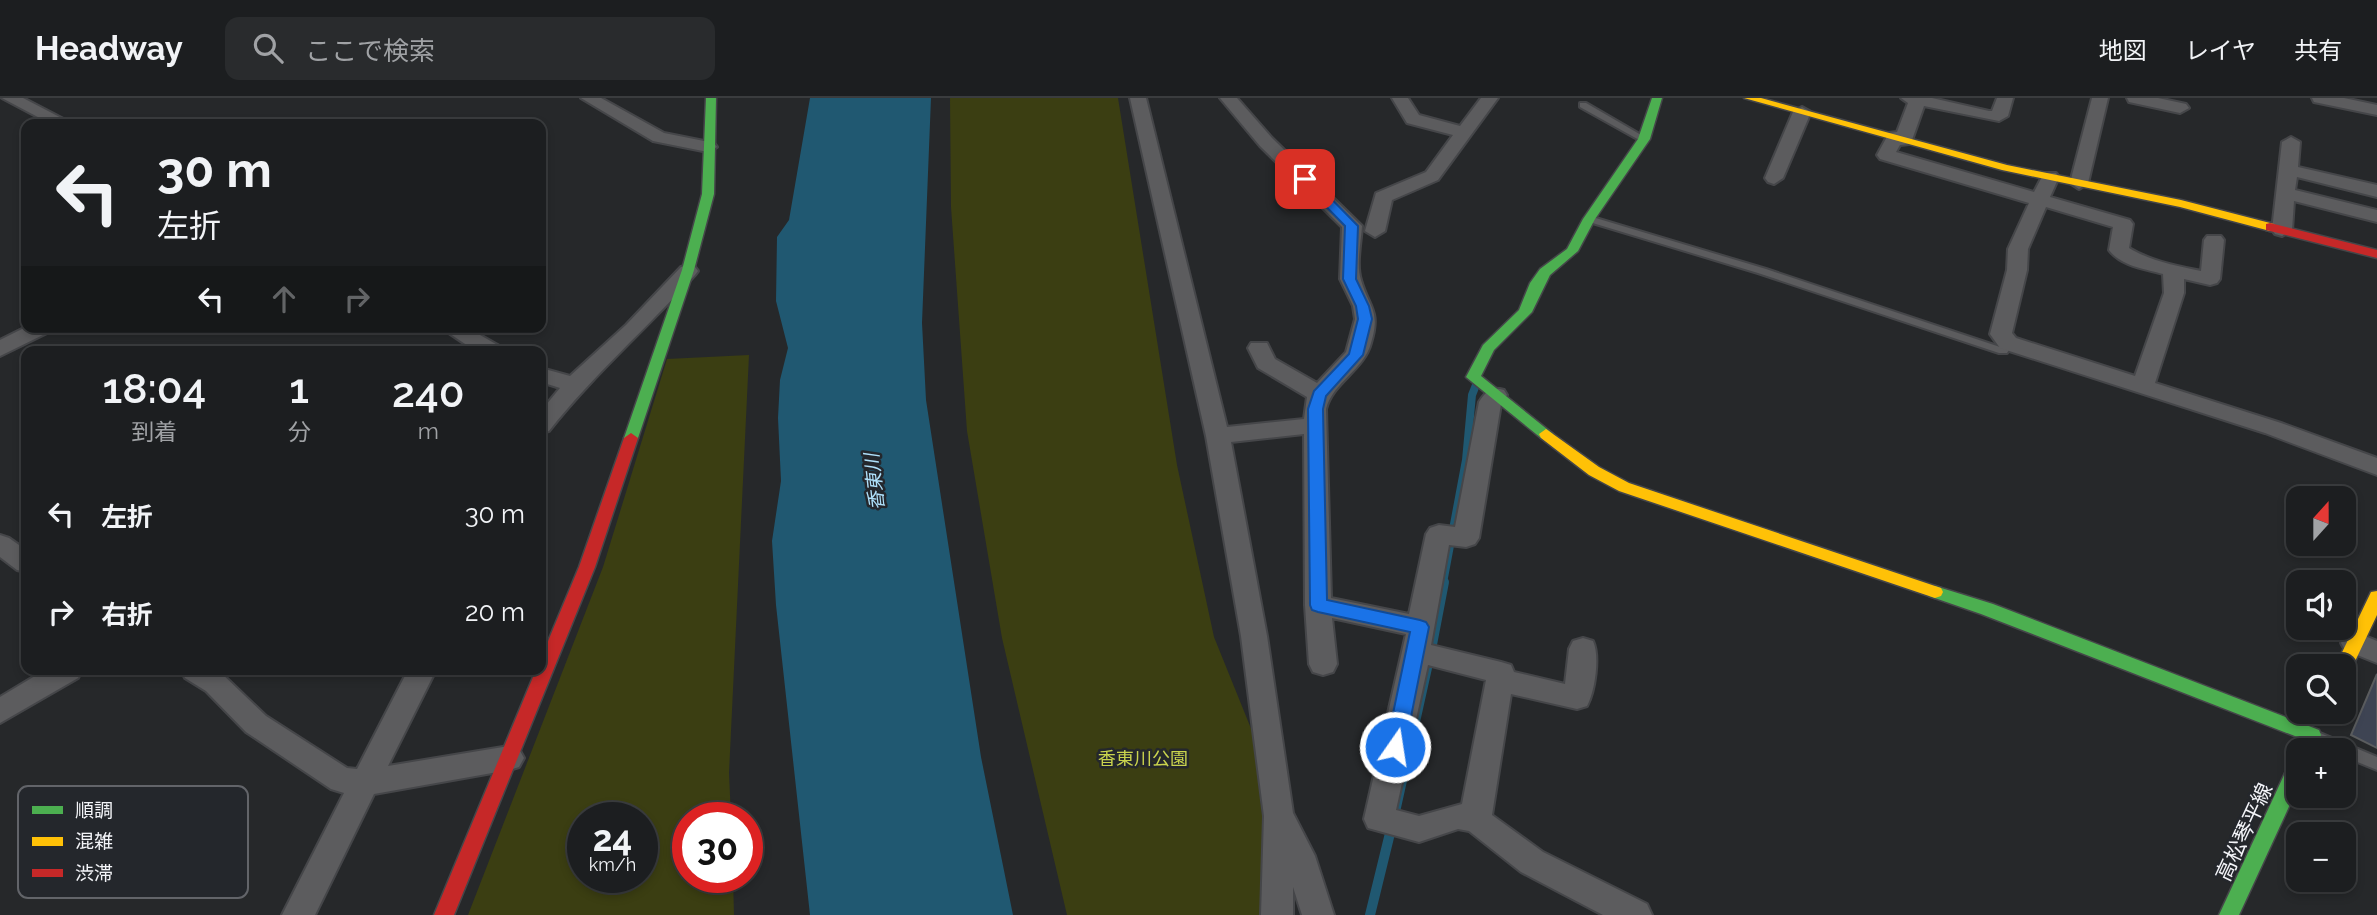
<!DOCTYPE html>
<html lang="ja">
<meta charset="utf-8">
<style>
:root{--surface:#1c1e20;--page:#292b2d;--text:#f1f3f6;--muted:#a0a2a5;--line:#3a3c3e}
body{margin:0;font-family:Raleway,"Noto Sans JP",sans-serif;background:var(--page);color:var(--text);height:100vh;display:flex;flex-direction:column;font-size:26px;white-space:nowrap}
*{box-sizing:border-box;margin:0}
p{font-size:23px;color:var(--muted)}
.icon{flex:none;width:38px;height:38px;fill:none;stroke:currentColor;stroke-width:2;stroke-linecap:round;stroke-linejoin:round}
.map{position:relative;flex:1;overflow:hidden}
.side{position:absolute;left:21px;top:248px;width:525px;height:329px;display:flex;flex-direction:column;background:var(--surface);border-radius:14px;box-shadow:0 4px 10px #0003,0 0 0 2px var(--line)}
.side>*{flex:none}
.banner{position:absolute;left:21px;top:21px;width:525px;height:214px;border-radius:14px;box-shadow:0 4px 10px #0003,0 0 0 2px var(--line);background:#1c1e20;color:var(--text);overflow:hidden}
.needle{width:46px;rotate:21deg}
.tools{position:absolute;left:2286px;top:388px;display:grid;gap:14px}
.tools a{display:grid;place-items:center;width:70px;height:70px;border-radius:14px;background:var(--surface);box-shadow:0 4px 10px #0003,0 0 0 2px var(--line);font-size:35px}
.speed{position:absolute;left:567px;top:704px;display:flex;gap:14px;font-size:35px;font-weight:700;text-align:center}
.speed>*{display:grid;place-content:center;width:91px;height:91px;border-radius:50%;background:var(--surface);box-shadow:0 4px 10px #0003,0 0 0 2px var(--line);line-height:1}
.speed small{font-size:18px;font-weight:400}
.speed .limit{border:10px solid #d22;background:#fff;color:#111}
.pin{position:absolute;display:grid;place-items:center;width:60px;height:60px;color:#fff;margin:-30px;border-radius:14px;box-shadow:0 4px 10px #0006}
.me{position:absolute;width:77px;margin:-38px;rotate:13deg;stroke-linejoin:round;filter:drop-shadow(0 0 5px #0008)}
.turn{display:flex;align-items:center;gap:24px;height:147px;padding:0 21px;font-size:32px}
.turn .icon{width:91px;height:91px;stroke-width:2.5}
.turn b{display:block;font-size:49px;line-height:60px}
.lanes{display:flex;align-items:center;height:66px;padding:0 21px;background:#0003;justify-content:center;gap:35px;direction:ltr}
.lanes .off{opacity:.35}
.eta{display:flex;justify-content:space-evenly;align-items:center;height:119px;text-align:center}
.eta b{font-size:42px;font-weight:600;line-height:49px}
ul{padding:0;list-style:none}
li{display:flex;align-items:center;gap:21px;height:98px;padding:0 21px}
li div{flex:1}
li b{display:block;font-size:26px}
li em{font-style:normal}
header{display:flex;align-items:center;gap:42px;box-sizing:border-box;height:98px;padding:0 35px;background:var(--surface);border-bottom:2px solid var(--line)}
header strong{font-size:33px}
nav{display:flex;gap:38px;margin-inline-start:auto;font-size:24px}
.search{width:490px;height:63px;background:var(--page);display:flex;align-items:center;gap:18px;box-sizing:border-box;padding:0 24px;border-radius:14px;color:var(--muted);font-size:26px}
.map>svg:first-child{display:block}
.green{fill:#3b3e12;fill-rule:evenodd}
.water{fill:#205871}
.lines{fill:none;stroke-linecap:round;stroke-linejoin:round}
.stream-far1{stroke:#205871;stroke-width:8}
.stream{stroke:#205871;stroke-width:10}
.building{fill:#3e4453;stroke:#5a5c5e;stroke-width:2}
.lane-casing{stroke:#454649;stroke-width:4}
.street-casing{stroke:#454649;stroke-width:4}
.fast-casing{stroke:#454649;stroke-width:3}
.slow-casing{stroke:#454649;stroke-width:3}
.jam-casing{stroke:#454649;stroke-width:3}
.lane{fill:#5c5c5e;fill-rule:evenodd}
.street{fill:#5c5c5e;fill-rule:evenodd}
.fast{fill:#4caf50;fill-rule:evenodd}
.slow{fill:#ffc107;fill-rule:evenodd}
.jam{fill:#c62828;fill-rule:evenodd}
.route{fill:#1a73e8;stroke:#114b97;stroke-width:2}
.labels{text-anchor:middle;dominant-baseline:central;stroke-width:5;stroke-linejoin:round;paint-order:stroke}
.park-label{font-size:18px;fill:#cad44d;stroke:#24272c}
.water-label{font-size:19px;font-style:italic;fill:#afe1fb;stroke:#24272c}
.near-street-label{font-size:21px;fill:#f3f4f8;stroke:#24272c}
.key{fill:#24272c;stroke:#626469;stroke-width:2}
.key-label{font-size:19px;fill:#f3f4f8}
</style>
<header>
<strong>Headway</strong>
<div class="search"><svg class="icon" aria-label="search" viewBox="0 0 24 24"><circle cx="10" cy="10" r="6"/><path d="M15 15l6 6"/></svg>ここで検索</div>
<nav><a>地図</a><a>レイヤ</a><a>共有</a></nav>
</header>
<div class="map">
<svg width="2377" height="817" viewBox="0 0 2377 817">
<rect width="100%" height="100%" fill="#26282a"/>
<g class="green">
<polygon points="950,0 1118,0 1177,367 1214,539 1252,633 1264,733 1264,817 1067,817 1002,540 967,333 951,109"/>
<path d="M749 257 729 675 731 719H688V779H733L734 817H468L603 469 667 261ZM583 719H642V779H583Z"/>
</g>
<polygon class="water" points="810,0 931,0 922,225 926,302 981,659 1013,817 810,817 776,507 772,443 781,383 778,320 780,282 788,250 776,203 777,139 789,122"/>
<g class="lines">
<polyline class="stream-far1" points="1443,485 1466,362 1472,297 1476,287"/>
<g class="stream">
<polyline points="1430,557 1444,484"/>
<polyline points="1395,714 1427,570"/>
<polyline points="1370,817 1392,727"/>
</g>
</g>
<polygon class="building" points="2377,576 2377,650 2351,637"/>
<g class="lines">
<g class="lane-casing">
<g id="lane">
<polygon points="1580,5 1586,5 1648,41 1641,43 1580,9"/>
<polygon points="1589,118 1766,171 2000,249 2004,243 2012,243 2013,245 2007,255 1999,255 1758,175 1586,123 1584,121"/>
<path d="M2313 632 2377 659V672L2343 658V653C2331 653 2313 649 2306 638L2308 634Z"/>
</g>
</g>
<g class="street-casing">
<g id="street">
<polygon points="2,0 23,0 73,26 51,26"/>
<polygon points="581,0 601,0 664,35 714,45 717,49 708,54 653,43"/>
<path d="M1130 0H1146L1227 329 1304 321 1307 299 1258 270 1248 250 1251 245H1267L1275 261 1317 285 1346 254 1355 221 1353 208 1340 181 1342 129 1260 48 1220 0H1237L1272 40 1362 128C1361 144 1356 167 1361 182 1369 210 1381 212 1371 245 1364 272 1333 284 1326 311L1331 500 1409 516 1426 436 1430 430 1439 427 1455 429 1479 304C1486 293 1491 288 1504 292L1507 297 1501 306 1479 440 1475 446 1466 449 1449 447 1431 547 1501 564 1511 567 1514 574 1565 586 1569 551 1573 543 1583 540 1593 543C1600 558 1595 593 1587 608L1577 611 1511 596 1492 717 1543 754 1647 806 1652 817H1603L1521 774 1469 733 1458 731 1419 744 1368 730 1364 721 1406 536 1332 520 1337 566 1333 574 1323 577 1313 574 1309 566 1305 507 1304 336 1231 344 1267 538 1293 715 1315 758 1334 817H1302L1293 789V817H1261L1264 718 1241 538 1206 338ZM1428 567 1486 582 1462 706 1419 718 1396 712Z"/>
<polygon points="1392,0 1408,0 1419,17 1460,28 1481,0 1498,0 1438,82 1392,102 1385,133 1375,139 1365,133 1376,95 1426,74 1453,37 1407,25"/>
<path d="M1901 0H1932L1989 13H1992L1997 0H2013L2008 18 1999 23 1924 8 1912 42 1909 46 1900 47 1896 54 2034 94 2044 75H2056L2059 79 2050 99 2130 122 2133 126 2129 150C2150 163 2177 168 2201 173L2204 142 2207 138H2221L2224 142 2220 181 2217 185 2210 187 2184 181V195L2155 285 2281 325 2377 360V377L2265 335 2000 250 1990 236 2007 172 2008 151 2029 105 1880 61 1877 57 1889 35 1897 34 1908 5ZM2046 109 2113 129 2109 152C2121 168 2145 171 2163 176L2164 195 2135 278 2016 240 2012 235 2027 172 2028 151Z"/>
<polygon points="2092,0 2108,0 2088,85 2079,91 2070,85"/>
<polygon points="2127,0 2158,0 2186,6 2189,10 2180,15 2129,4"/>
<polygon points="2312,0 2344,0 2377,7 2377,17 2314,4"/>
<polygon points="1802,9 1811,14 1783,80 1774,86 1768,84 1765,80 1793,14"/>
<polygon points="2291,39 2300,44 2298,69 2377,87 2377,99 2297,79 2295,92 2377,112 2377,124 2294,103 2292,132 2282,138 2275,136 2272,132 2282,44"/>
<path d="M688 167 695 169 698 173 695 177C647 230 593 277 549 333L541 336V313L560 290 541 284V270L570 278 626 227 681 169Z"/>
<polygon points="26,229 52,229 49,234 0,258 0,242"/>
<polygon points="440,229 466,229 501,249 504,254 477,254"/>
<polygon points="0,437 9,440 26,452 26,474 17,472 0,459"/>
<polygon points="2355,534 2377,543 2377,565 2345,552 2341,545 2345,538"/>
<polygon points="45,572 82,572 78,580 0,625 0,599"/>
<polygon points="181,572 218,572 266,618 347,670 357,671 408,572 436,572 388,668 509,648 519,651 524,660 519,669 509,672 374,696 315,817 282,817 344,695 331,691 246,634 206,593 185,580"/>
</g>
</g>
<g class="fast-casing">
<g id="fast">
<polygon points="706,0 716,0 714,96 694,172 638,340 631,345 624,340 682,172 702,96"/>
<polygon points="1652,0 1662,0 1650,41 1595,121 1578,153 1550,177 1532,214 1494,252 1481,278 1553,336 1551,340 1541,340 1466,279 1483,247 1519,212 1530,185 1540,171 1567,151 1583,121 1638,41"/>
<polygon points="1935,488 1993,506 2319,632 2321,637 2319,642 2312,645 2305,642 1981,516 1929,498 1927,494 1929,490"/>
<polygon points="2298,660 2298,689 2239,817 2219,817 2291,662"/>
</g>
</g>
<g class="slow-casing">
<g id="slow">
<polygon points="1744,0 1761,0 2007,67 2181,102 2274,126 2276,129 2270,133 2180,109 2002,72"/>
<polygon points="1546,331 1599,369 1629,385 1941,490 1943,494 1941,498 1935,500 1619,393 1589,377 1541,340 1539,336"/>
<polygon points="2377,493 2377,517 2349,576 2343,578 2343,569 2335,569 2371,494"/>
</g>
</g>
<g class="jam-casing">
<g id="jam">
<polygon points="2270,125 2377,152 2377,160 2266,132 2266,126"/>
<polygon points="631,335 638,340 595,469 454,817 434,817 536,572 541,572 541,560 579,469 624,340"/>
</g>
</g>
<use href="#lane" class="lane"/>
<use href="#street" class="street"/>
<use href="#fast" class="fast"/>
<use href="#slow" class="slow"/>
<use href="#jam" class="jam"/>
</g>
<polygon class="route" points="1301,78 1309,78 1358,128 1356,181 1369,208 1372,221 1363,257 1326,298 1323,311 1327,502 1420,522 1426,524 1429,529 1405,649 1402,655 1395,657 1389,655 1386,649 1410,534 1318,514 1312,512 1310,507 1308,311 1314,293 1349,256 1358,221 1356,208 1343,181 1345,128 1301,83"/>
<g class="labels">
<g class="park-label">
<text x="1143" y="660">香東川公園</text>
</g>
<g class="water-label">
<text transform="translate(874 384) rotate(-96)">香東川</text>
</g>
<g class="near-street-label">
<text transform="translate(2244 734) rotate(-65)">高松琴平線</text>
</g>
</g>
<rect x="18" y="688" width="230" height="112" rx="10" class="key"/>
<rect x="32" y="708" width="31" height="8" fill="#4caf50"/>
<rect x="32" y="739" width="31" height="9" fill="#ffc107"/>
<rect x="32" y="771" width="31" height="8" fill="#c62828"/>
<g class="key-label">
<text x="75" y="719">順調</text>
<text x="75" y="750">混雑</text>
<text x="75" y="782">渋滞</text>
</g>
</svg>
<div class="tools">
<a><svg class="needle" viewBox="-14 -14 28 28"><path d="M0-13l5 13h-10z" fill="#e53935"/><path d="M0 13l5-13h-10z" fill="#a0a2a5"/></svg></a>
<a><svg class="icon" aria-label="sound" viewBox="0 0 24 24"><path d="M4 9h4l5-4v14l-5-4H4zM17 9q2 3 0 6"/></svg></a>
<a><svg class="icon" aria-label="search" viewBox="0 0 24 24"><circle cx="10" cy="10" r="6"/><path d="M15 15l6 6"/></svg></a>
<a>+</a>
<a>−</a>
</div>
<div class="speed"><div>24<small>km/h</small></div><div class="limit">30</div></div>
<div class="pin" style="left:1305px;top:81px;background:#d93025"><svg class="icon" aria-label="arrive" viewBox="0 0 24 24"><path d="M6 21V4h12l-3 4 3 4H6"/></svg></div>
<svg class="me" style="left:1395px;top:649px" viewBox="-20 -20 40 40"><circle r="17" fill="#1a73e8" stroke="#fff" stroke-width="3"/><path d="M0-11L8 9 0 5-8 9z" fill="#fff"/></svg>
<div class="banner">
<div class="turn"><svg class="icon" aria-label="left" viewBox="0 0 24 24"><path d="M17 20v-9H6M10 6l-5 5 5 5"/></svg><div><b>30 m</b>左折</div></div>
<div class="lanes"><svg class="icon" aria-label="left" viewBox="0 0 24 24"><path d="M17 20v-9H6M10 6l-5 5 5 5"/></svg><svg class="icon off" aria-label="ahead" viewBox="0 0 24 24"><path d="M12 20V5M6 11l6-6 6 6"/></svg><svg class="icon off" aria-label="right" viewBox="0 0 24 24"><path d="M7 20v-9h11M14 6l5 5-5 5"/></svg></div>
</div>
<section class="side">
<div class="eta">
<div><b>18:04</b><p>到着</p></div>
<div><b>1</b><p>分</p></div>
<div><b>240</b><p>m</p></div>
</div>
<ul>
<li><svg class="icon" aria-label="left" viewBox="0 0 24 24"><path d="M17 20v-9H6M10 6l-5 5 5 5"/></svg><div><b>左折</b></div><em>30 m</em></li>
<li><svg class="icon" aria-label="right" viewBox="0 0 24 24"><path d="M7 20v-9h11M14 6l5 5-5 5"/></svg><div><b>右折</b></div><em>20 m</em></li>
</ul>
</section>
</div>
